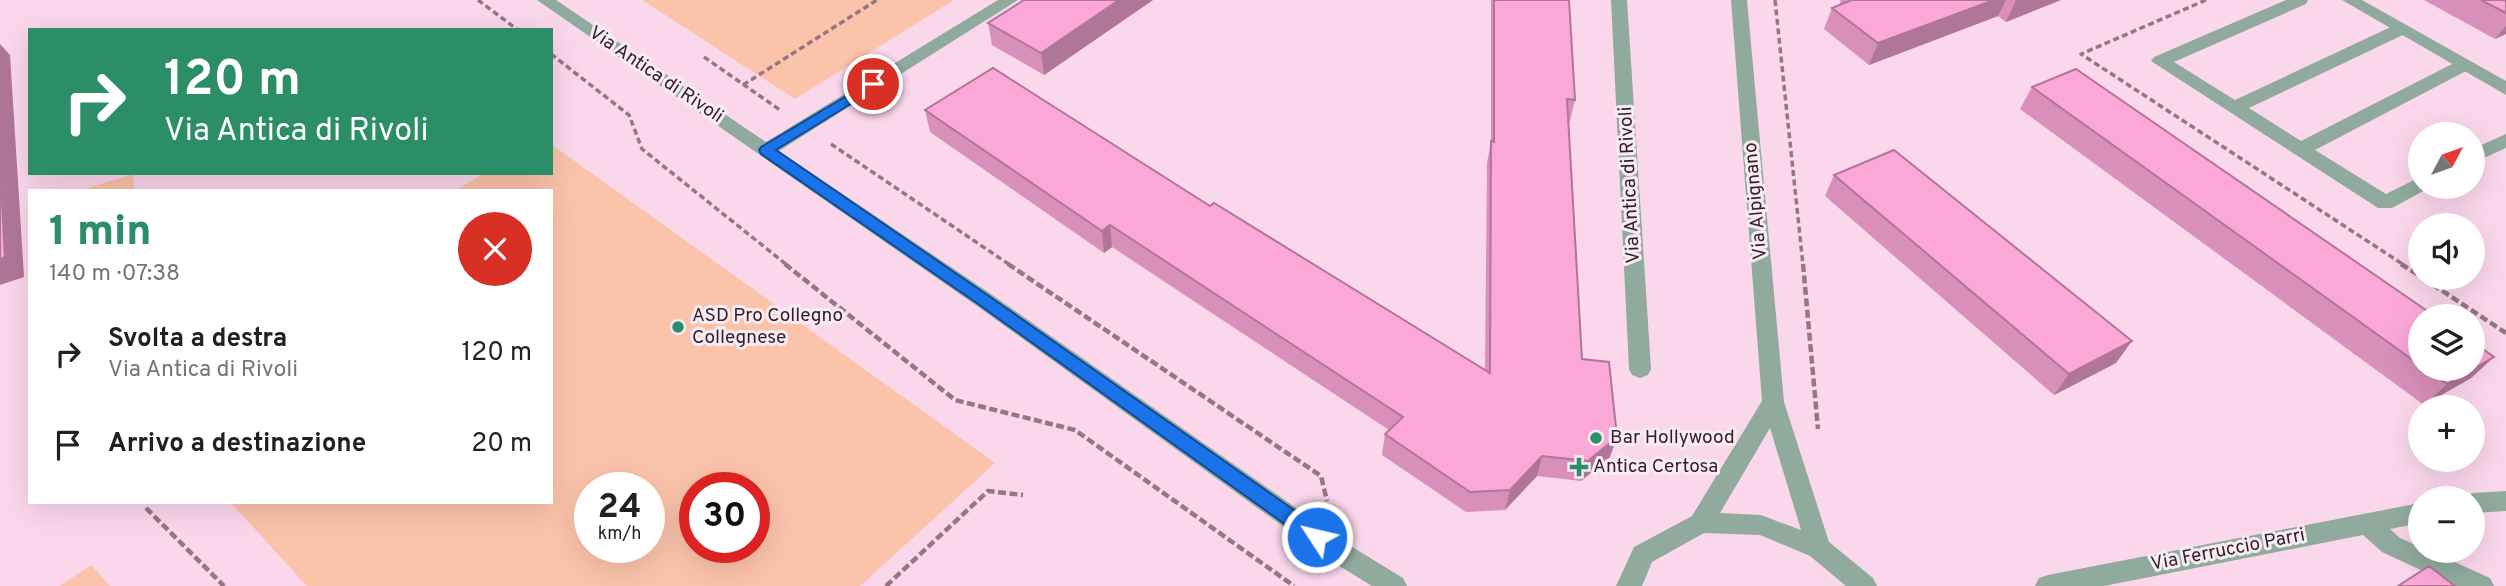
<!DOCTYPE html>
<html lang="it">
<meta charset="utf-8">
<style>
body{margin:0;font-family:Overpass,sans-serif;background:#f6f6f6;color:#202124;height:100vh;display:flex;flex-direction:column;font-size:26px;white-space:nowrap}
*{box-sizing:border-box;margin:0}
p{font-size:23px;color:#757577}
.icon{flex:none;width:38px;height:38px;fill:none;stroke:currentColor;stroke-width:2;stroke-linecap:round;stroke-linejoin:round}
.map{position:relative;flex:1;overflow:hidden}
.sheet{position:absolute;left:28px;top:189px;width:525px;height:315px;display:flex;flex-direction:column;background:#fff;border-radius:0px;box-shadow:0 7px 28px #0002}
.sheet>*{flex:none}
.banner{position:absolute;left:28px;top:28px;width:525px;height:147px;border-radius:0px;box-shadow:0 7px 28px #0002;background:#2b8e68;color:#fff;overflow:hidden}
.needle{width:46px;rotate:49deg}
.tools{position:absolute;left:2408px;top:122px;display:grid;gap:14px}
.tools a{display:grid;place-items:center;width:77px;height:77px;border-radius:50%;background:#fff;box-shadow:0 7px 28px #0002;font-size:35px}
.speed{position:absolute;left:574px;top:472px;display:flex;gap:14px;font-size:35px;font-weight:700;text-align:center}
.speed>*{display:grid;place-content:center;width:91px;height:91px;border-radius:50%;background:#fff;box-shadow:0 7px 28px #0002;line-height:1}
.speed small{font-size:18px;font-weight:400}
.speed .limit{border:10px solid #d22;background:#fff;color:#111}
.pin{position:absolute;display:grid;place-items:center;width:60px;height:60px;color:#fff;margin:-30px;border:4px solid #fff;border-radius:50%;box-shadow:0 2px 7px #0007}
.me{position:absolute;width:77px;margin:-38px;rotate:305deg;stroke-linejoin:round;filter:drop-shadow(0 0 5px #0008)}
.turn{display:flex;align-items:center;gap:24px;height:147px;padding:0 21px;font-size:32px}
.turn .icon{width:91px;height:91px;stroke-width:2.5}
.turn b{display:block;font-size:49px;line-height:60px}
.round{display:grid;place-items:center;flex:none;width:74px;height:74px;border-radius:37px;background:#f6f6f6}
.head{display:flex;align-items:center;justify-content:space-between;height:119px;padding:0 21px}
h1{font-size:42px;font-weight:800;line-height:52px;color:#2b8e68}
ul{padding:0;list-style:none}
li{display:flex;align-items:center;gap:21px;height:91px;padding:0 21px}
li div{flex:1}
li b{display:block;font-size:26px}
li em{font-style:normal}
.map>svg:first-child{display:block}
.green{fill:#fcc3ab;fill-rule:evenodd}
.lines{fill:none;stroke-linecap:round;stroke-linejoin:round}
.path-far1{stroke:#947787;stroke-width:3.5;stroke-dasharray:6 3.5;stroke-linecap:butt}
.path{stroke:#947787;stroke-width:4.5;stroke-dasharray:8 3.5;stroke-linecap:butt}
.service{fill:#90ab9d;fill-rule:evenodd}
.minor{fill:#90ab9d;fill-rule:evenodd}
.tertiary{fill:#90ab9d;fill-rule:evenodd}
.wall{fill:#d890bb}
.shaded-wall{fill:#b07698}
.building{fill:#fba8d9;stroke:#b07698;stroke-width:2}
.route{fill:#1a73e8;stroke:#114b97;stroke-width:2}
.poi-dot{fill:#2b8e68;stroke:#f8ecf3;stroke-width:2.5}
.labels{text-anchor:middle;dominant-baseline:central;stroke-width:6;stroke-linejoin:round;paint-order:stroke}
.street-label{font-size:19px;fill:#331d2a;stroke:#f8ecf3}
.poi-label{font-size:19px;fill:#331d2a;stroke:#f8ecf3;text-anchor:start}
</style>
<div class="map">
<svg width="2506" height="586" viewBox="0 0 2506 586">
<rect width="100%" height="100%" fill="#fbd7eb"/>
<path class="green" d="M642 0H954L795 99Z
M551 144 995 463 860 586H307L230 502H551V191H455L484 173H551ZM649 488V548H590V488ZM695 488H754V548H695Z
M133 174 134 191H78Z
M91 565 110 586H60Z"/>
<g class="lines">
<path class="path-far1" d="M478 0 518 30
M1775 0 1803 265
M2206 0 2081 54 2404 265
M551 54 629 115 642 149 787 265
M704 57 780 110
M743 85 877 0
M831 144 1010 265"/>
<path class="path" d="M785 264 955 400 1075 430 1294 586
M1008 264 1321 476 1327 501
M1803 264 1818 429
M2401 264 2420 276
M2423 278 2506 333
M146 508 224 586
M886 586 988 491 1023 495"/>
<path class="service" d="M2286 0H2308L2306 4 2174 62 2235 100 2395 25H2407L2410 29 2407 33 2249 108 2301 141 2458 61H2470L2473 65 2470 69 2315 150 2386 194 2420 177V187L2427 189 2392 208H2378L2151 61 2154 57Z
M2506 134V148L2473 163V149Z"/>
<path class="minor" d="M537 0H556L766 142 998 0H1018L779 151 991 294 1349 545 1403 578 1407 586H1372L1331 561 977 306Z
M1611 0H1627L1651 369 1648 375 1640 378 1632 375 1629 369Z
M2342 0H2362L2506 81V95Z
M2506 491V511L2473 513V499H2463L2473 493Z
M2420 503V523L2390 529 2400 538 2420 547V551H2430L2490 578 2494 586H2455L2382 552 2363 535 2104 586H2035L2039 578 2048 575Z"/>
<path class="tertiary" d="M1731 0H1747L1784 402 1829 542 1873 578 1877 586H1846L1810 556 1760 535 1704 533 1652 562 1642 586H1616L1634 547 1692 516 1762 401ZM1770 428 1801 530 1761 515 1720 513Z"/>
</g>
<path class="wall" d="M1153 0 1044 75 992 45 988 23Z
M1491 0H1569L1575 100 1570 121H1569L1582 359 1610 457 1581 481 1537 476 1505 510 1466 512 1382 455 1385 434 1389 430 1112 247 1104 253 930 132 925 110 1210 206 1485 370 1487 163 1491 141Z
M1841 0H2061L2006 22 1998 16 1869 65 1824 29 1832 8 1839 5Z
M2424 0H2506V34L2495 39Z
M2032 87 2420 317V369H2473L2494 357 2471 378 2424 405 2020 109Z
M1834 175 2116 363 2054 395 1825 196Z"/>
<path class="shaded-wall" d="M1119 0H1153L1044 75 1041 53Z
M1994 0H2006L1998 16 1869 65 1878 43Z
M2016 0H2061L2006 22Z
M2506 26V34L2495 39Z
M0 44 10 55 24 277 0 285Z
M1110 225 1112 247 1104 253 1102 231Z
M2132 341 2116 363 2054 395 2069 374Z
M2494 357 2471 378 2424 405 2447 384Z
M1617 437 1610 457 1581 481 1588 461Z
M1542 456 1537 476 1505 510 1510 490Z"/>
<path class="building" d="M1024 0H1119L1041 53 988 23Z
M1494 0H1569L1575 100 1567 99 1582 359 1609 362 1617 437 1588 461 1542 456 1510 490 1470 492 1385 434 1403 417 1110 225 1102 231 925 110 993 68 1210 206 1214 203 1490 373 1491 141 1494 142Z
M1852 0H1994L1878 43 1832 8Z
M2481 0H2506V13Z
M2076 69 2436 317H2420V365L2032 87Z
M1894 150 2132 341 2069 374 1834 175Z
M0 166 5 257 0 259Z
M2473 342 2494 357 2473 369Z
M2426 369H2472L2447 384Z
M2429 566 2455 586H2398Z"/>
<path class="route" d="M873 80 878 81V87L776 150 989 296 1324 531 1326 537 1324 543 1317 545 1311 543 978 304 761 154 759 150 761 147Z"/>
<g class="poi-dot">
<circle cx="678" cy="327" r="7"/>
<circle cx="1596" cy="438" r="7"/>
<path d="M1575.5 456.5h7v7h7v7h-7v7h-7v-7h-7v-7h7z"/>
</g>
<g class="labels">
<g class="street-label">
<text transform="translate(656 75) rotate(34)">Via Antica di Rivoli</text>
<text transform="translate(1630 185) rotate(-93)">Via Antica di Rivoli</text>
<text transform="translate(1756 201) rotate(-95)">Via Alpignano</text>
<text transform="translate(2228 550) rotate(-11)">Via Ferruccio Parri</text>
</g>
<g class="poi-label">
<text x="692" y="316">ASD Pro Collegno<tspan x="692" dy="22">Collegnese</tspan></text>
<text x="1610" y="438">Bar Hollywood</text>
<text x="1593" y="467">Antica Certosa</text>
</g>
</g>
</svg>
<div class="tools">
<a><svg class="needle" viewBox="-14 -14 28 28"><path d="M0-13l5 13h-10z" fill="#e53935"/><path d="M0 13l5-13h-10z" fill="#757577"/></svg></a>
<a><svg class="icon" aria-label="sound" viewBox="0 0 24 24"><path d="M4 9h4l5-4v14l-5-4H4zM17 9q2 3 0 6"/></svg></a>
<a><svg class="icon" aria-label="layers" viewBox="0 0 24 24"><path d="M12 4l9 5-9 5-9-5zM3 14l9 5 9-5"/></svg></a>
<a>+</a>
<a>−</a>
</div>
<div class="speed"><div>24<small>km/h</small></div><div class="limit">30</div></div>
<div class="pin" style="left:873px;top:84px;background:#d93025"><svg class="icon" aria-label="arrive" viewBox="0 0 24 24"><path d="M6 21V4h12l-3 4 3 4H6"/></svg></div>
<svg class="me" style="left:1317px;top:537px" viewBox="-20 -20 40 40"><circle r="17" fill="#1a73e8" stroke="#fff" stroke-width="3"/><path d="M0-11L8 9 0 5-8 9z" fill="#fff"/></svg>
<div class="banner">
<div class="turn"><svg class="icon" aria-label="right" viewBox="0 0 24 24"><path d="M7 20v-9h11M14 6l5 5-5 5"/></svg><div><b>120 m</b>Via Antica di Rivoli</div></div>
</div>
<section class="sheet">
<div class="head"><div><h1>1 min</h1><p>140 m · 07:38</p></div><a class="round" style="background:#d93025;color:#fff"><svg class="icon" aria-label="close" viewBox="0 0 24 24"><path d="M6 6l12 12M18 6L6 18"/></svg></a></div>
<ul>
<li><svg class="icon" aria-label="right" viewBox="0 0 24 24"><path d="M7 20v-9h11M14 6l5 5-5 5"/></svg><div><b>Svolta a destra</b><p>Via Antica di Rivoli</p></div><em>120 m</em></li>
<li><svg class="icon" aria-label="arrive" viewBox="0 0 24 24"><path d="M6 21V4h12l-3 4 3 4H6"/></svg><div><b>Arrivo a destinazione</b></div><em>20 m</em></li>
</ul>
</section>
</div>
